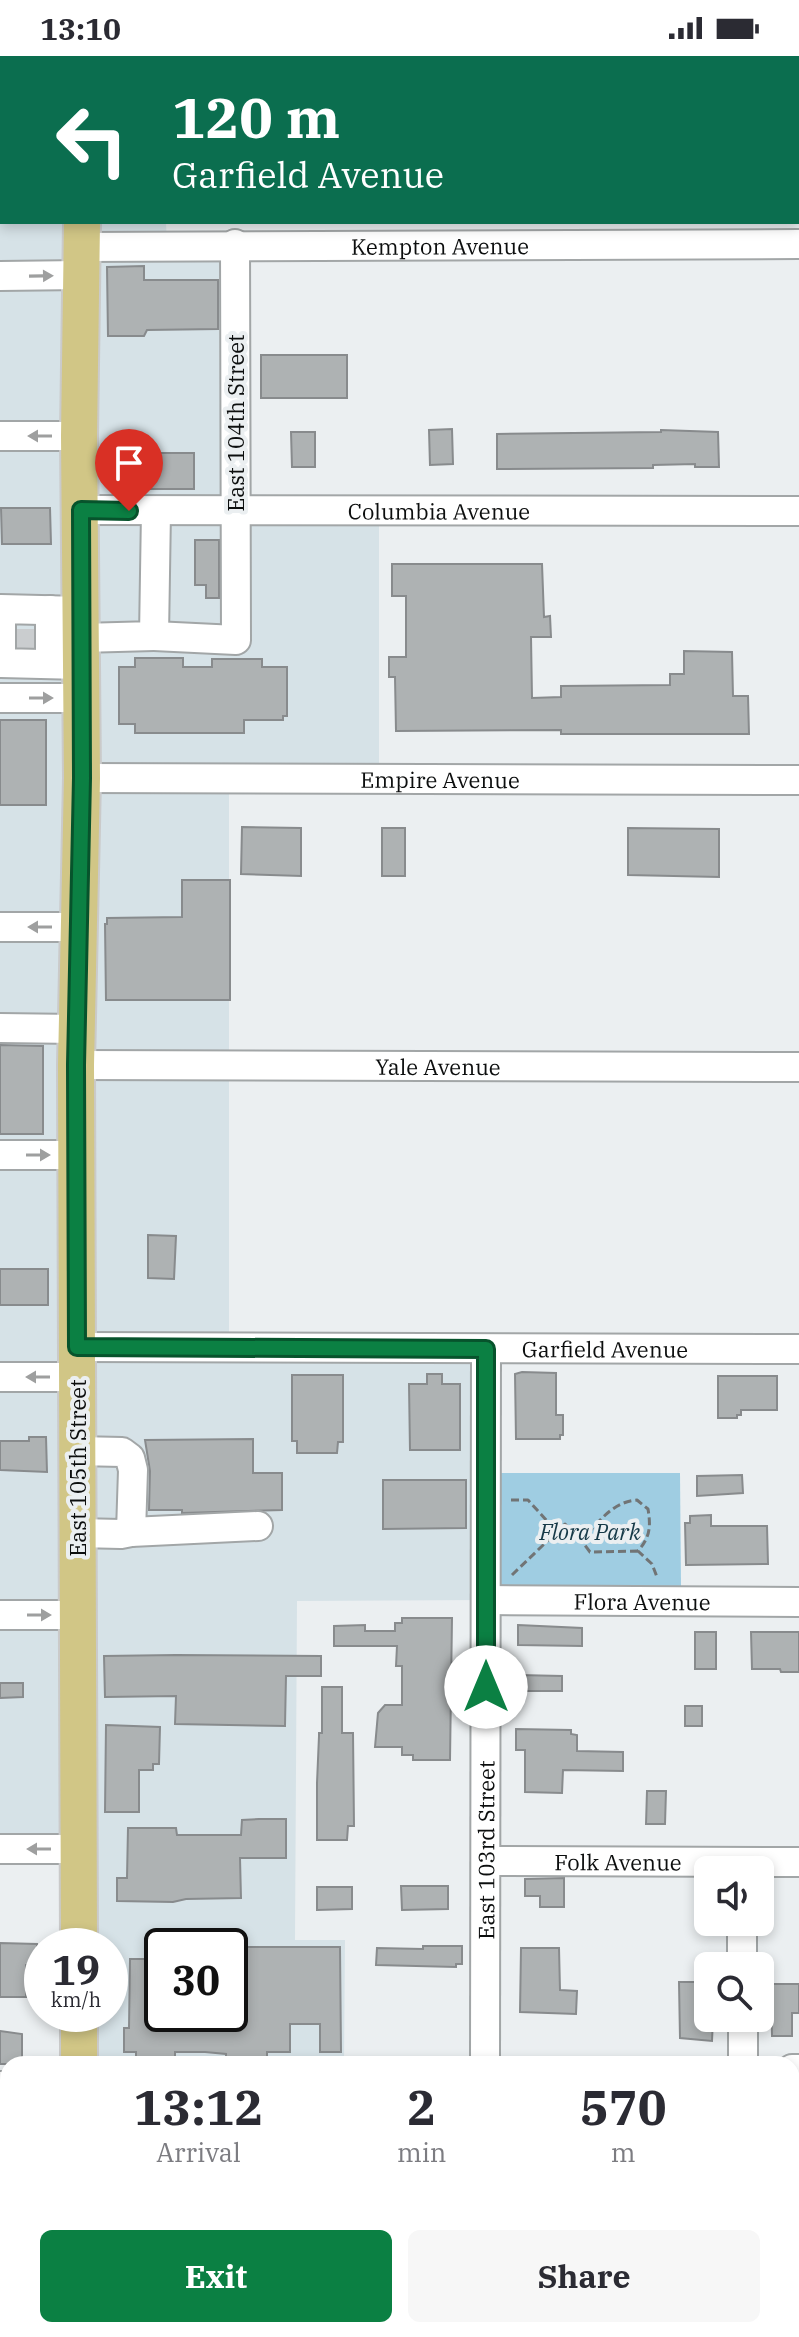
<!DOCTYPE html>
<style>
body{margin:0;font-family:"IBM Plex Serif",serif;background:#f7f7f7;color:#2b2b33;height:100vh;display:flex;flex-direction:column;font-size:30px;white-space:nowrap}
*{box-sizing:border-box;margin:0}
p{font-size:26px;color:#7c7c81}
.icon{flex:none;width:44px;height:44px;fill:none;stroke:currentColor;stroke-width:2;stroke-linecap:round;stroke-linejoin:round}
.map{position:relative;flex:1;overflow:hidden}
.side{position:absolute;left:0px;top:2000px;width:800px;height:282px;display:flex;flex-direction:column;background:#fff;border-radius:24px 24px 0 0;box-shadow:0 4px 12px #0003}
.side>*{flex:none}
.hud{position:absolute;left:0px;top:0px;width:800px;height:168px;box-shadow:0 4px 12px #0003;background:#0b6e4f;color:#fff;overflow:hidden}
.controls{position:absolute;left:694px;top:1800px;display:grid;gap:16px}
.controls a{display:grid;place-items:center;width:80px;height:80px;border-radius:12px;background:#fff;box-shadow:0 4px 12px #0003;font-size:40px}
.speed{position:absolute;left:24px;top:1872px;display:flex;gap:16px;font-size:40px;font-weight:700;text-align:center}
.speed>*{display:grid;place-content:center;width:104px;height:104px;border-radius:50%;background:#fff;box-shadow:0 4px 12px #0003;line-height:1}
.speed small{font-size:20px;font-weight:400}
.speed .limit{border:4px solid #111;border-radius:12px;background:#fff;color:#111}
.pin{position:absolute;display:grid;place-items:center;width:68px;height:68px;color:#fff;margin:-82px -34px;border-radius:50% 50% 50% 0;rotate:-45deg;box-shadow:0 0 8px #0007}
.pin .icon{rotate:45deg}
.me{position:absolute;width:88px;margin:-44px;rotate:0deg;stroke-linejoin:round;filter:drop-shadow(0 0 6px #0008)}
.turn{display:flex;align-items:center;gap:28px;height:168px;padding:0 40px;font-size:36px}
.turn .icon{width:104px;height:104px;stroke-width:2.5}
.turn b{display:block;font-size:56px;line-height:68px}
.eta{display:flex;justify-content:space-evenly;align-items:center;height:136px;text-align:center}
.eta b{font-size:48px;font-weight:700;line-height:56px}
.cta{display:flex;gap:16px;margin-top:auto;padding:16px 40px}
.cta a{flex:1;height:92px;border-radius:12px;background:#0b8043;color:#fff;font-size:32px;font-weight:700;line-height:92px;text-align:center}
.cta a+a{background:#f7f7f7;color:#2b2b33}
.status{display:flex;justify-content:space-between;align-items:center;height:56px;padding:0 40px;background:#fff;direction:ltr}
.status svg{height:22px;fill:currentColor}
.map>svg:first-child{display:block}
.built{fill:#d6e2e7;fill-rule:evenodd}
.green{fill:#9fcde2}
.building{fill:#aeb2b3;stroke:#888b8d;stroke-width:2}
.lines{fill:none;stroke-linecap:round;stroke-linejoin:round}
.minor-tunnel{stroke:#cacdcf;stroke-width:28;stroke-dasharray:28 14;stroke-linecap:butt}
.minor-casing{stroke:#a2a6a7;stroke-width:32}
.major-casing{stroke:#cacaca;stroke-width:40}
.path{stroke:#717475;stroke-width:3;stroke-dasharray:8 4;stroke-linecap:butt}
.minor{stroke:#fff;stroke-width:28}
.major{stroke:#d1c686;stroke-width:36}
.oneway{fill:#9e9f9f}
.route-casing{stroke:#07532c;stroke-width:20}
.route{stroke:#0b8043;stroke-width:14}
.labels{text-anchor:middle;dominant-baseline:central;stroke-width:8;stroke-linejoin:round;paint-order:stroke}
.street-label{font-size:22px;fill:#0c0e0e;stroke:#ebeff1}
.park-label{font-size:22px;font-style:italic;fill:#163947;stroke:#ebeff1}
</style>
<div class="status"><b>13:10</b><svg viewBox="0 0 49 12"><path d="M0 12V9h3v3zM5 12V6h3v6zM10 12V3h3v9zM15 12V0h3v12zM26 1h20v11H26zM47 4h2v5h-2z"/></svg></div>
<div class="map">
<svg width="799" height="2281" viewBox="0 0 799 2281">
<rect width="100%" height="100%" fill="#ebeff1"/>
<path class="built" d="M0 0H276L2 2V166H166L167 189 235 188 236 455H379V721H229V1291L486 1293V1544L297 1545 295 1884H345L344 2008H79V1958H110V1890H79L78 1793H0ZM162 1890H230V1958H162Z
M0 2030H8V2274H792V2136L799 2132V2281H0Z"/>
<path class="green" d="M500 1417H680L681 1531 501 1533Z"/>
<path class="building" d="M144 210V224H218V273L147 274 144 280H108L107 211Z
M261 299H347V342H261Z
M452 373 453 408 430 409 429 374Z
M661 374 718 376 719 411H695V408L653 409V412L497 413V378L661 376Z
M291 376H315V411H292Z
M110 397H194V433H110V423H106V404H110Z
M1 452H50L51 488H2Z
M195 484H219V542H206V529H195Z
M392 508H542L544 561 550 560 551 581H531L532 642 561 641V630L670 629V618H684V595L732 596 733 640H748L749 678H561V674L396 675 395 621H389V601H406V540H392Z
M135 602H183V611H212V603H262V611H287V660H283V664H244V677H135V668H119V611H135Z
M0 664H46V749H0Z
M242 771 301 772V820L241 818Z
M382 772H405V820H382Z
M628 772 719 773V821L628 819Z
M182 824H230V944H106L105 868H107V862L182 861Z
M0 989 43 990V1078H0Z
M148 1179 176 1180 174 1223 148 1222Z
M0 1213H48V1249H0Z
M522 1316 556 1317V1359H563V1379H560V1383H516L515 1318Z
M427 1318H442V1328H460V1394H410L409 1328H427Z
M292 1319H343V1386H338L337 1397H297V1385H292Z
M718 1320H777V1354H741V1359H737V1362H718Z
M29 1381H46L47 1416 0 1414V1385H29Z
M253 1383V1417H282V1454L182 1457V1454H149L150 1415 145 1384Z
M742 1419 743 1437 697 1440V1420Z
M383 1424H466V1472L383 1473Z
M711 1459V1470H767L768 1508 686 1509 685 1467H690V1460Z
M402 1562H452L450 1704H413V1699H402V1691H375L378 1657 385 1649H402V1610H396L397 1590H334V1570L365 1569V1575H395V1567H402Z
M518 1569 582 1572V1590L518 1589Z
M695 1576H716V1613H695Z
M751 1576H799V1616H781L780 1613H752Z
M176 1599 321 1600V1620H286L285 1670 175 1668 176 1640 105 1641 104 1600Z
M518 1619 562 1620V1635H518Z
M0 1627H23V1641L0 1642Z
M322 1631H342V1677H353L354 1770H348L347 1784H317V1727L319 1680V1677H322Z
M685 1650H702V1670H685Z
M106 1669 160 1671 159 1708H153V1714H139V1756H105Z
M516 1673 571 1674V1678L577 1679V1695L623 1696V1715L563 1714 562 1737 525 1736V1694H516Z
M647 1735H666L665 1768H646Z
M259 1763H286V1802H240L241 1842 186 1843 173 1846 117 1845V1822H127L128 1772H176L177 1779H241L242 1764Z
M564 1822V1851H540V1840H525V1823Z
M401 1830H448V1853L402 1854Z
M317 1831H352V1853L317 1854Z
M0 1887 37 1888V1909H26V1941H0Z
M423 1890H462V1908H456V1911L376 1909 377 1892 423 1893Z
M230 1891H340L341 1996H320V1968H290V1996H267V2007L264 2008H226V1998L205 1996H175V2008H136V1996H124V1972H129L130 1903H162V1958L235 1960V1928H230Z
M521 1892H559L560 1934 577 1935 576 1958 520 1956Z
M679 1926H708V1962H713L712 1985 680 1982Z
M771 1928H799V1957H792V1980H772Z
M0 1975 22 1978V2004H14V2008H0Z"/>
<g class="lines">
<path class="minor-tunnel" d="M27 573V592"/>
<g class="minor-casing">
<g id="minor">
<path d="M0 61H2"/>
<path id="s1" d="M82 191 799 188"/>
<path d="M0 220 82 219"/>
<path d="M0 380H79"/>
<path id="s2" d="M81 454 799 455"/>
<path d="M81 555 1 553V607L81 609"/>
<path d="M154 580 236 584 235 188"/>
<path d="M81 582 154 580 156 455"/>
<path d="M50 607V554"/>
<path d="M0 642H81"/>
<path id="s3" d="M82 722 799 724"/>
<path d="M0 871H81"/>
<path d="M0 972 77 973"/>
<path id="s4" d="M76 1009 799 1011"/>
<path d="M0 1099H76"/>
<path id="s5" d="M77 1291 799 1293"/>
<path d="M0 1321H77"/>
<path d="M77 1395 122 1396 130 1402 133 1414 131 1476 121 1478 78 1477"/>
<path d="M131 1476 258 1470"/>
<path id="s6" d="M486 1544 799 1546"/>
<path d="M0 1559H78"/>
<path d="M0 1793H78"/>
<path id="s7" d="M486 1805 799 1806"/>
<path d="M742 1866V1910"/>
<path d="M743 1962V2008"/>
<path id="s8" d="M485 2008 486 1293"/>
<path d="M792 2013H799"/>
<path d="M0 2030H8"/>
<path d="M0 2267H8"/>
<path d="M454 2274V2281"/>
<path d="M744 2274V2281"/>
<path d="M140 2281V2274"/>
<path d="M485 2281V2274"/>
</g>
</g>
<g class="major-casing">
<path id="major" d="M82 0V2
M79 1890 76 1009 82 722 79 380 82 166
M79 1958V2008
M80 2274V2281"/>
</g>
<path class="path" d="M511 1444H528L557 1476
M638 1495 590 1496 581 1484C599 1467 611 1446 637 1444L648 1453C651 1471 650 1481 638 1495L652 1508 657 1521
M512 1519 565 1468 581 1484"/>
<use href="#minor" class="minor"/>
<use href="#major" class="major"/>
</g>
<defs><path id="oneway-solid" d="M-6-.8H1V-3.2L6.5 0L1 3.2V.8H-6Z" transform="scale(2)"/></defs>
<g class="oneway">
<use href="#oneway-solid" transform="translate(41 220) rotate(-1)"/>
<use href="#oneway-solid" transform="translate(40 380) rotate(180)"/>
<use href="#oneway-solid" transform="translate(41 642)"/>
<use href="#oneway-solid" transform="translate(40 871) rotate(180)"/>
<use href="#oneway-solid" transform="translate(38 1099)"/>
<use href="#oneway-solid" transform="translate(38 1321) rotate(180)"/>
<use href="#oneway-solid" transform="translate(39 1559)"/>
<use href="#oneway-solid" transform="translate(39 1793) rotate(180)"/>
</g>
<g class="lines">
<g class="route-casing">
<path id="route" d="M129 455 81 454 82 722 76 1009 77 1291 486 1293V1631"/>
</g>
<use href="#route" class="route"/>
</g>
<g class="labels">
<g class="street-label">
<text stroke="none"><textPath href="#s1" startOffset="358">Kempton Avenue</textPath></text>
<text transform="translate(235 367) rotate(-90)">East 104th Street</text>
<text stroke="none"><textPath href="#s2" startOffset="358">Columbia Avenue</textPath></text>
<text stroke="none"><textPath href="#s3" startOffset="358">Empire Avenue</textPath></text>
<text stroke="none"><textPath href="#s4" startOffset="362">Yale Avenue</textPath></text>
<text stroke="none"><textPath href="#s5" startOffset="528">Garfield Avenue</textPath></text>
<text transform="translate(77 1412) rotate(-90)">East 105th Street</text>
<text stroke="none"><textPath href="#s6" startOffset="156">Flora Avenue</textPath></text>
<text stroke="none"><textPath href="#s8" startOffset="214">East 103rd Street</textPath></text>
<text stroke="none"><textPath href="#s7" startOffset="132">Folk Avenue</textPath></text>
</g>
<g class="park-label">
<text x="590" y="1475">Flora Park</text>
</g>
</g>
</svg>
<div class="controls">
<a><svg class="icon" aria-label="sound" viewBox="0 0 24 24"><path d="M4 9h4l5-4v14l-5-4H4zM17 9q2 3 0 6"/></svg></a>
<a><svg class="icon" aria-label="search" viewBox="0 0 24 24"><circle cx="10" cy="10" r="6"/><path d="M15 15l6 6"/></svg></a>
</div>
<div class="speed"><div>19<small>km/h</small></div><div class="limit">30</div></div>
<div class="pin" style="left:129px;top:455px;background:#d93025"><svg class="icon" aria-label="arrive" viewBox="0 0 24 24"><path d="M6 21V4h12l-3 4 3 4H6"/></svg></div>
<svg class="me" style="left:486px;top:1631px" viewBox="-20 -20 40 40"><circle r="19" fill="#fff"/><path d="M0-13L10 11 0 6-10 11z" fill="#0b8043"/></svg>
<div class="hud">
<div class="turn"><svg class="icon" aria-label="left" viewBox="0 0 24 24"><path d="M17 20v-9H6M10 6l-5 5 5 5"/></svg><div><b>120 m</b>Garfield Avenue</div></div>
</div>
<section class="side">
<div class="eta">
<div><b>13:12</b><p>Arrival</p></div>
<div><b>2</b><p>min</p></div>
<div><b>570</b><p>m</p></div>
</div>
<div class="cta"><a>Exit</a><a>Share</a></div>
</section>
</div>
